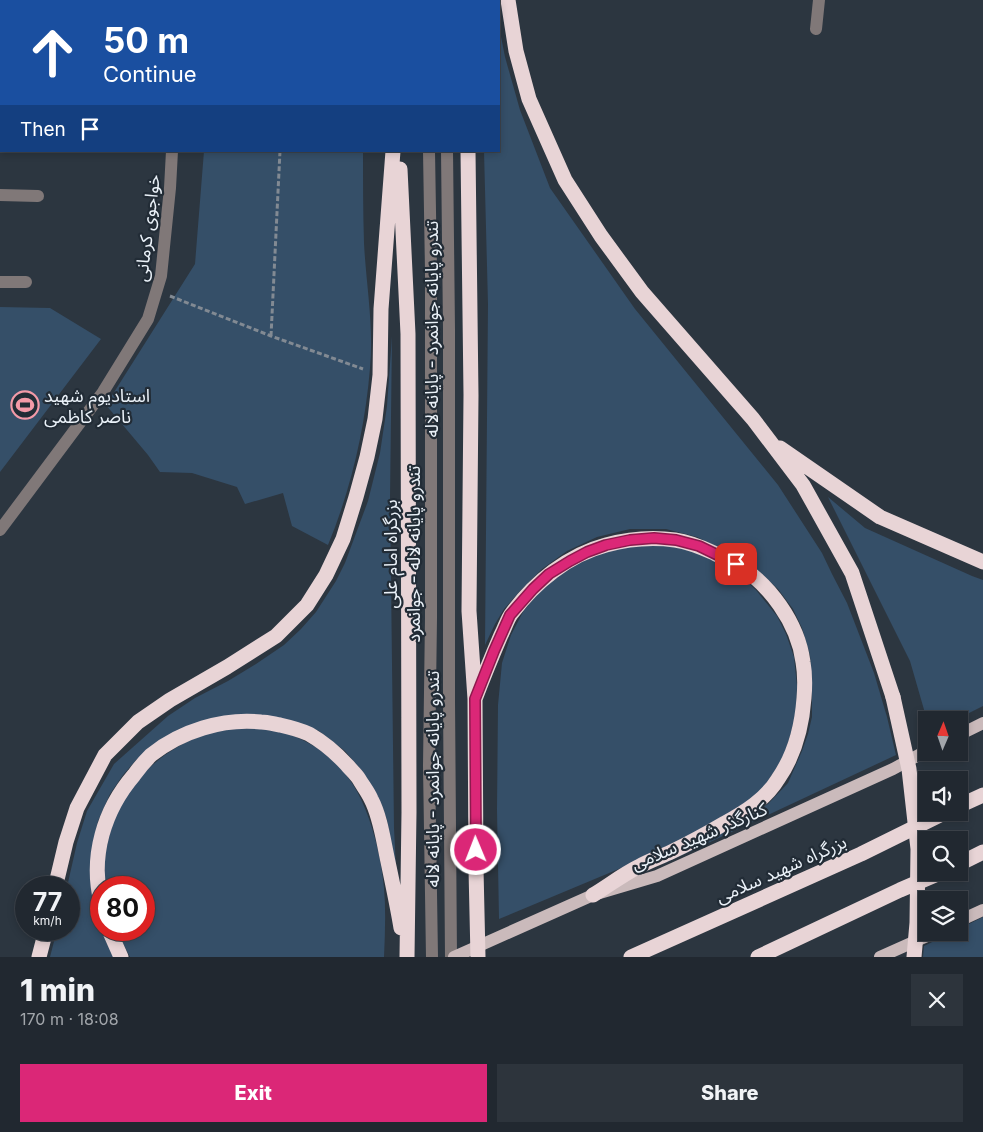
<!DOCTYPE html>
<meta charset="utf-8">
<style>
body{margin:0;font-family:Inter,"Noto Sans Arabic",sans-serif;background:#2d343c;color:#f1f3f6;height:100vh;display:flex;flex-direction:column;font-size:19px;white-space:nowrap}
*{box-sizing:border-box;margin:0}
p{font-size:16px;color:#a2a6ab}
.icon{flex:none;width:28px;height:28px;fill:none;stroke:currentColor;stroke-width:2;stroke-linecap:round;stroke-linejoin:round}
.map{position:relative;height:957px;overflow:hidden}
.details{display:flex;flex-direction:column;background:#212830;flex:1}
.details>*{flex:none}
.top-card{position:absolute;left:0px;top:0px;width:500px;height:152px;box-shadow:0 2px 8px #0003,0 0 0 1px #3e444c;background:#1a4fa0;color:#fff;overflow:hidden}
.needle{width:32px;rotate:2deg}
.fabs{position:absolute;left:918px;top:711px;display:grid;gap:10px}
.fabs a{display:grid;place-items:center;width:50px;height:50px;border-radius:0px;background:#212830;box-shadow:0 2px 8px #0003,0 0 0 1px #3e444c;font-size:25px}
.speed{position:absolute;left:15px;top:876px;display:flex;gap:10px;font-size:25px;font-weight:700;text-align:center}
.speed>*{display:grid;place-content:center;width:65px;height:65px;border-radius:50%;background:#212830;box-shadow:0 2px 8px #0003,0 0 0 1px #3e444c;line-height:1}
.speed small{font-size:12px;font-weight:400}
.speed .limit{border:8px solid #d22;background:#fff;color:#111}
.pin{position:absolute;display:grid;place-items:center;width:42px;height:42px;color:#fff;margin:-21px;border-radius:10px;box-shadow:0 2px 8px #0006}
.me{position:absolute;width:55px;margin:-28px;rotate:359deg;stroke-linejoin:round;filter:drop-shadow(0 0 4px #0008)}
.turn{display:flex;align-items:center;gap:18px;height:105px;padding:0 20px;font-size:22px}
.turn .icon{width:65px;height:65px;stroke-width:2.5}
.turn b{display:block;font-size:35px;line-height:42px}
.then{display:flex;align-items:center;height:48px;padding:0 20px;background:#0003;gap:10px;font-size:19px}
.round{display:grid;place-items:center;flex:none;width:52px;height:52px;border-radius:0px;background:#2d343c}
.overview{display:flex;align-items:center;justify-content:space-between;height:85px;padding:0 20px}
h1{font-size:30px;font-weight:800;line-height:38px}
.button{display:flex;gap:10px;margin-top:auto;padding:10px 20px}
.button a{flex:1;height:58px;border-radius:0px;background:#db2777;color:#fff;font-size:20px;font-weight:800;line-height:58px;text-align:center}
.button a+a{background:#2d343c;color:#f1f3f6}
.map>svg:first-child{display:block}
.green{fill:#354f68}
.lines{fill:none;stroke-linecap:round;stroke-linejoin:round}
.path{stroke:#828a93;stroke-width:3;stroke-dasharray:5 2.5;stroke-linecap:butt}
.minor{stroke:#807878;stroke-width:12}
.major{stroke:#cababb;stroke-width:12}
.highway{stroke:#e8d4d6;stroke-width:15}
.highway-bridge{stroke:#e8d4d6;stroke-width:15}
.route-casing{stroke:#8e194d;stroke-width:12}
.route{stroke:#db2777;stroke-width:9}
.labels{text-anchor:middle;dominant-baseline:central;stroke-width:4.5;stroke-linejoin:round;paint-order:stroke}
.street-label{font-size:18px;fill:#ebf2f9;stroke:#222c36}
.poi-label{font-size:18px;fill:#ebf2f9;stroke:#222c36;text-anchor:start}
</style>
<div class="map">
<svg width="983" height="957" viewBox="0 0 983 957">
<rect width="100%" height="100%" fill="#2c3640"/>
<path class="green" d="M499 26 505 57 520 110 550 188 635 309 778 485 822 553 832 574 847 603 874 673 887 717 896 755 661 865 768 804 788 783 802 751 808 734 812 717V683L810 655 802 628 793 609 778 589 750 563 697 537 666 529H630L597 537 567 551 542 569 520 591 504 609 495 624 485 645 488 304 484 151H499Z
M204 151H363C363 182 363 212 364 243 366 284 374 326 370 368 365 429 351 489 328 545L292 526 283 493 245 504 237 487 192 473 160 472 148 455 106 405 195 264Z
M0 307 50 308 101 339 0 472Z
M392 336 390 498 394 828 396 868 387 820 382 806 363 772 345 751 319 731 290 720 258 715 155 744 136 760 123 775 110 794 98 821 92 850 91 875 92 897 97 923 114 957H50L57 930H69V888L67 887 77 843 87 811 114 764 168 716 195 698 228 681 256 664 284 645 301 629 316 612 336 581 345 563 368 501 380 453 387 406Z
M828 497 865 528 972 576 983 580V706L955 720H927L910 661Z
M647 545 668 546 694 551 713 559 742 577 756 590 777 616 786 634 794 657 797 686 796 710 792 730 783 758 762 790 739 810 657 853 499 919 497 810 498 705 502 663 511 635 524 610 543 588 570 568 596 555 624 547Z
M255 728C269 730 283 731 296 737 338 755 359 785 372 828 378 847 382 867 384 888 386 911 385 934 384 957H130L116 930H144V888H105C99 818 139 757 206 734 221 729 238 729 255 728Z
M983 917V957H923L924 946 951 933 959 932V929Z"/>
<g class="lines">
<path class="path" d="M285 0V1
M170 296 271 336 363 369
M271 336 280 151"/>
<path class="minor" d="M59 1V0
M181 1 182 0
M427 1V0
M446 1V0
M0 29H1
M816 29 819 0
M429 151 431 271V618L429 766 432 957
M447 151 449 329V701L451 957
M0 195 38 196
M0 282H26
M0 530 103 392 148 319 161 276 170 188 172 151"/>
<path class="major" d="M959 735 983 723
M959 921 983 910
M454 957 593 895 657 876 893 769 926 751
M880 957 936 932"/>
<path class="highway" d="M396 0V1
M466 0V1
M508 0 516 51 529 99 565 180 601 236 642 292 753 419 803 485 852 573 893 697
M468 151 471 395 469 611 475 699 476 869
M400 169 408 334 409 812 407 957
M780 448 880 517 983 562
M475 699C483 678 492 656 501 635 505 628 507 619 512 613 535 582 568 555 606 545 628 539 653 537 675 540 689 542 701 547 714 553 721 557 729 560 736 564 769 583 798 623 803 662 805 673 805 686 804 698 802 726 794 756 778 779 766 799 745 812 725 823 708 833 690 843 671 852 660 857 649 861 638 867 622 875 608 886 593 895
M959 806 983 795
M959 864 983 852
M55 888 66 842 77 808 105 755 138 722 170 700 227 667 276 636 307 605 326 575 343 539 356 497 367 457 375 419 380 375 381 309 393 151
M101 902C90 856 104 810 134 775 139 768 145 761 151 755 181 731 223 718 261 722 268 722 274 724 280 725 289 727 300 730 309 734 323 742 336 753 347 765 351 770 356 774 359 779 363 786 368 792 371 799 380 816 383 838 387 857 392 881 397 904 401 928
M109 930 121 957
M39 957 46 930
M631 957 861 854 946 812
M758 957 900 890 942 872"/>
<path class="highway-bridge" d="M893 697 909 769 918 849 917 923 914 957
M476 869 478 957"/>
</g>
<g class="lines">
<g class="route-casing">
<path id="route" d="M476 850 475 699 494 651 510 615 533 589 549 574 570 561 587 552 606 545 630 540 654 538 676 540 699 546 736 564"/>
</g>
<use href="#route" class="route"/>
</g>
<defs>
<g id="stadium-ring" transform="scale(1.4375)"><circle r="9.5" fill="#222c36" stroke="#f39aa8" stroke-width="1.5"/><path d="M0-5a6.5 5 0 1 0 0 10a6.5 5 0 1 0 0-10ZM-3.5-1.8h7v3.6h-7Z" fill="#f39aa8"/></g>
</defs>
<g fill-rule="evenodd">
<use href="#stadium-ring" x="25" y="405"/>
</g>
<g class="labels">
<g class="street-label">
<text transform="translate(147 228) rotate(-83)">خواجوی کرمانی</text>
<text transform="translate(431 329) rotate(-90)">تندرو پایانه جوانمرد - پایانه لاله</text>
<text transform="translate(390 554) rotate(-90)">بزرگراه امام علی</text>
<text transform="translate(413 554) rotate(-90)">تندرو پایانه لاله - جوانمرد</text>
<text transform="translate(432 779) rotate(-90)">تندرو پایانه جوانمرد - پایانه لاله</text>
<text transform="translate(699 836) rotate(-23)">کنارگذر شهید سلامی</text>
<text transform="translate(781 869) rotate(-24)">بزرگراه شهید سلامی</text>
</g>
<g class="poi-label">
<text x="44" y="395">استادیوم شهید<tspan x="44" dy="21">ناصر کاظمی</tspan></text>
</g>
</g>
</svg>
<div class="fabs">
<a><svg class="needle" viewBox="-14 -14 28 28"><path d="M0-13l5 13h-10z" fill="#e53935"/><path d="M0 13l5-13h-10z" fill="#a2a6ab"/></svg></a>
<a><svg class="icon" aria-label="sound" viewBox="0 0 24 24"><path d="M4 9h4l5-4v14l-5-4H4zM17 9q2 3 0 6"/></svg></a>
<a><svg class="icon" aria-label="search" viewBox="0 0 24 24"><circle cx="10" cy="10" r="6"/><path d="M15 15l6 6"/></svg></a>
<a><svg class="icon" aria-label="layers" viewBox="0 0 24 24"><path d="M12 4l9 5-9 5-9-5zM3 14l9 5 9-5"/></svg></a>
</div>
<div class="speed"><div>77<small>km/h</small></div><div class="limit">80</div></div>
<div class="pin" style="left:736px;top:564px;background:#d93025"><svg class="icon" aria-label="arrive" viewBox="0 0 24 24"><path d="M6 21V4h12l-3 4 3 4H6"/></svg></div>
<svg class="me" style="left:476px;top:850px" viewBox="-20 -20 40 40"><circle r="17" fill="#db2777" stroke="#fff" stroke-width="3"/><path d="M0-11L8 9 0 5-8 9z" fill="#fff"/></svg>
<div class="top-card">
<div class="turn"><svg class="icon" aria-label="ahead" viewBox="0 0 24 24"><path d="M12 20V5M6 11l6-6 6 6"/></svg><div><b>50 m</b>Continue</div></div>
<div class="then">Then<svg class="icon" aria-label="arrive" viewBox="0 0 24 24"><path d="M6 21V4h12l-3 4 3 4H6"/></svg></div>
</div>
</div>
<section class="details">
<div class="overview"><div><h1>1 min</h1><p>170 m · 18:08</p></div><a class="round"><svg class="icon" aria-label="close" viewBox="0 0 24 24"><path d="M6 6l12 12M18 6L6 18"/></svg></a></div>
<div class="button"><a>Exit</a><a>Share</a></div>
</section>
